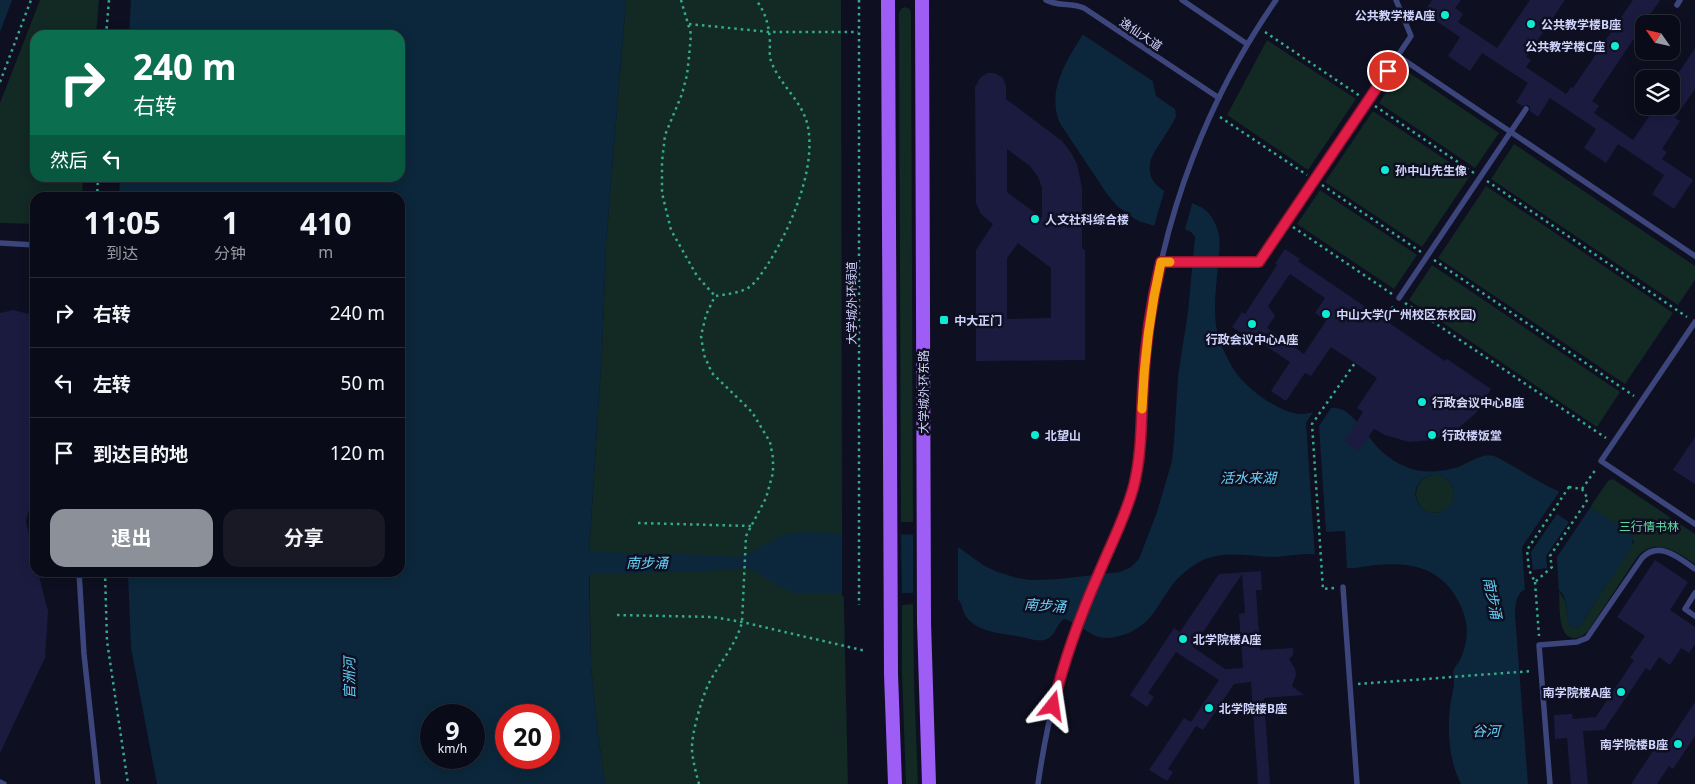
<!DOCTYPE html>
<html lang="zh">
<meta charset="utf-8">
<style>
body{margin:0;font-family:"Noto Sans","Noto Sans SC",sans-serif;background:#181925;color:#f1f3f6;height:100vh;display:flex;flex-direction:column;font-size:19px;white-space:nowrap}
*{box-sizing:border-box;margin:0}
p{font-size:16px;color:#999ba2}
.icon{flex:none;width:28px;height:28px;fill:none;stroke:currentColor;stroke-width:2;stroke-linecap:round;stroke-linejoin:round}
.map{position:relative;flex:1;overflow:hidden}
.details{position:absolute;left:30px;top:192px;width:375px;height:385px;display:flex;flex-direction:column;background:#0a0b18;border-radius:15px;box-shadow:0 2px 12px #0003,0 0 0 1px #2a2b37}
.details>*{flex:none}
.top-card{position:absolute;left:30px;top:30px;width:375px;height:152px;border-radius:15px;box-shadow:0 2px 12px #0003,0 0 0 1px #2a2b37;background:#0b6e4f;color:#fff;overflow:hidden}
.needle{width:32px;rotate:304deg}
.tools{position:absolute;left:1635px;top:15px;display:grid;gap:10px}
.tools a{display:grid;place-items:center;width:45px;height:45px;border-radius:10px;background:#0a0b18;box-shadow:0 2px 12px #0003,0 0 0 1px #2a2b37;font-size:25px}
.speed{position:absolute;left:420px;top:704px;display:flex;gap:10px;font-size:25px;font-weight:700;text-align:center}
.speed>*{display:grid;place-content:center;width:65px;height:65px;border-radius:50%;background:#0a0b18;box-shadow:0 2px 12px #0003,0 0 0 1px #2a2b37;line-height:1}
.speed small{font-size:12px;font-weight:400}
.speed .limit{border:8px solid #d22;background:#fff;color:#111}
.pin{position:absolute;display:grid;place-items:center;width:42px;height:42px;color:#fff;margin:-21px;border:2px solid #fff;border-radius:50%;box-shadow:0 1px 5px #0007}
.me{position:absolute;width:55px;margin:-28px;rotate:15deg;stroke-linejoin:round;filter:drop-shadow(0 0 4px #0008)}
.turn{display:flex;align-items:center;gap:18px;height:105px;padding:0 20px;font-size:22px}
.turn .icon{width:65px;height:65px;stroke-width:2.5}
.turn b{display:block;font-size:35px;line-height:42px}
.then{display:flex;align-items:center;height:48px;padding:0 20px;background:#0003;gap:10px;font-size:19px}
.eta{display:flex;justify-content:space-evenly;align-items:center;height:85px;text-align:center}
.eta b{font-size:30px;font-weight:700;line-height:35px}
.action{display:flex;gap:10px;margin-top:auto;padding:10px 20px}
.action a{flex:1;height:58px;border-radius:15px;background:#8c9099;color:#fff;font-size:20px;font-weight:700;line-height:58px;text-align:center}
.action a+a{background:#181925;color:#f1f3f6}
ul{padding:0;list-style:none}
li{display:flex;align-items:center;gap:15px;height:70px;padding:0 20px;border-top:1px solid #2a2b37}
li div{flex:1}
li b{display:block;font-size:19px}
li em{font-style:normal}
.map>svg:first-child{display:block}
.green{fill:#122924}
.water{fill:#0c273b;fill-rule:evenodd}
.pier{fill:#0e0f20;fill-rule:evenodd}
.building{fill:#1b1b40;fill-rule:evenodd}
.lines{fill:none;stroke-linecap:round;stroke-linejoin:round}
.path{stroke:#35ab8c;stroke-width:2.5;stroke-dasharray:2.5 4;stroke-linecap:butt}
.service{stroke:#3c467c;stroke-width:5.5}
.primary{stroke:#9e5df5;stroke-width:14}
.route-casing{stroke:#92132f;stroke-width:12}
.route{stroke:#e11d48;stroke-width:9}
.slow{stroke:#f59e0b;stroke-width:9}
.poi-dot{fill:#0eead4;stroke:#0e0f20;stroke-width:2}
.labels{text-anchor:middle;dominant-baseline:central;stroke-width:5;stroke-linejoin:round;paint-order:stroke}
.poi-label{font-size:12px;font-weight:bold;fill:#d0d4fc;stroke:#0e0f20;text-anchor:start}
.street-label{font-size:12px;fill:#d0d4fc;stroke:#0e0f20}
.park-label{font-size:12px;fill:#61d7a2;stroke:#0e0f20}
.water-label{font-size:14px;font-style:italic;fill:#64d0f6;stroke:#0e0f20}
</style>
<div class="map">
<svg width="1695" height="784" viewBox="0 0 1695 784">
<rect width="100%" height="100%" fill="#0e0f20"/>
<path class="green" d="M40 0H99L96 35H35V178H83L82 197 35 198V224L0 223V103Z
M626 0H841L842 522 848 784H605L598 734 591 667 589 553 602 352 606 244Z
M904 7 910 9 911 14 913 522H901L899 13 901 9Z
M1267 40 1356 99 1308 170 1227 115Z
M1402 68 1499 133 1475 168 1379 103Z
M1373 111 1470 176 1422 247 1325 182Z
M1514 144 1695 266V280L1678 305 1491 179Z
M1486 186 1673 313 1625 384 1438 258Z
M1320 190 1417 255 1394 289 1297 224Z
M1432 265 1620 392 1597 427 1409 300Z
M1416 494a19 19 0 1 1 38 0a19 19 0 1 1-38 0Z
M1613 479 1695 534V564C1678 553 1657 536 1638 556L1588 631C1584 635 1579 639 1573 638 1557 636 1560 604 1559 591L1565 601 1569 625 1575 628 1579 627 1634 542 1631 535 1590 507 1608 481Z
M913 604 914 681 918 784H906L902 674V605Z"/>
<path class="water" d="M0 0H12L0 32Z
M131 0H626L606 244 602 352 589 552 709 555 737 557 749 554 782 535 798 532 930 535 954 544 983 565 995 571 1017 578 1031 580 1059 579 1120 572 1131 567 1139 559 1157 512 1172 461 1174 442 1178 376 1188 312 1195 237 1191 232 1184 229 1162 228 1138 221 1117 206 1107 194 1061 125C1044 91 1069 57 1087 28L1170 35 1153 82 1156 96 1175 109 1176 116C1171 129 1152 152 1150 163 1145 194 1187 197 1204 209 1212 215 1215 222 1218 231 1221 242 1219 254 1218 265 1216 292 1211 319 1221 344 1226 357 1235 374 1245 383 1256 395 1284 414 1301 414 1317 414 1329 402 1345 411 1357 419 1364 431 1373 442 1384 456 1402 468 1421 471 1432 472 1444 471 1455 468 1467 465 1481 452 1494 456 1510 463 1525 474 1540 482 1556 491 1573 497 1588 506 1602 514 1616 524 1629 533L1633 538 1632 546 1579 627 1573 628 1569 625C1566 615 1568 602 1562 593 1557 587 1552 586 1544 586 1522 587 1515 591 1515 615L1528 784H1461C1449 760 1447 733 1450 706 1451 699 1453 692 1454 684 1454 680 1453 676 1453 673 1453 668 1458 664 1460 660 1470 638 1469 619 1457 599 1450 585 1435 572 1420 568 1404 563 1384 564 1368 566 1361 567 1352 569 1345 568 1335 565 1327 557 1317 555 1305 552 1289 556 1276 557 1251 557 1225 549 1201 561 1190 567 1177 577 1170 588 1155 609 1150 626 1123 635 1092 645 1089 627 1064 619 1056 624 1056 635 1047 639 1037 643 1030 638 1021 637 1004 633 984 634 970 621 957 609 969 602 947 593H795L780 587 754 571 742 568 707 571 589 574 591 667 598 734 605 784H157L131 648 128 573 400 572V198H119L120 178H400V35H129ZM1431 475C1457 473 1463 505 1438 513 1412 514 1407 482 1431 475ZM431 715H474V758H431ZM506 715H549V758H506Z"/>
<path class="pier" d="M1105 0H1189L1180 18 1157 78 1154 82 1082 34Z
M1165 189 1193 201 1184 232 1170 231 1154 226Z
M1326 405H1333L1319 426 1326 532 1345 531 1347 569H1341L1323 559 1315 557 1306 423 1315 409Z
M1561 489 1592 505 1557 557 1559 594 1551 589 1542 587 1530 589 1525 592 1522 547ZM1557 514 1569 522 1546 556 1547 568 1533 570 1531 552Z
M842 530 901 531 902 596H842Z
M913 532H930L939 534 958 543V602L952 598 946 596H913Z"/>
<path class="building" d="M1432 0H1461L1455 8 1463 14 1458 22 1497 48 1530 0H1565L1526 57 1531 60 1526 67 1566 94 1571 87 1573 88 1633 0H1660L1592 101 1599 106 1594 113 1633 140 1656 106H1671V84L1695 48V89L1675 118 1680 121 1662 149 1667 152 1662 159 1693 180 1674 209 1652 194 1664 175 1618 144 1606 163 1584 148 1596 129 1550 98 1538 117 1530 111V107L1528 105 1522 106 1516 102 1528 83 1482 53 1470 71 1448 56 1460 37 1427 15 1430 11 1426 9Z
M987 73H995L1003 78 1006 86V99L1062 141 1072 154 1077 164 1082 188V248L1085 250V360L976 361V250L993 224 981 214 976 203 975 87 980 78ZM1007 149 1030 166 1038 177 1042 188V218L1007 192ZM1018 243 1051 268V318L1007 319V258Z
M1285 249 1300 259 1298 261 1445 361 1447 359 1491 389 1476 413 1456 430 1433 440 1409 442 1385 435 1374 429 1359 451 1344 441 1363 412 1357 408 1377 378 1355 363 1331 347 1311 376 1305 373 1286 401 1271 391 1290 362 1249 335 1248 337 1232 327 1242 312 1245 314 1277 265 1275 264ZM1290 274 1325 298 1315 313 1326 321 1304 354 1267 328 1275 316 1268 306Z
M13 310 29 314 35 328V486L26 521 35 560V572H38L48 611 45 658 0 753V313Z
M1695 437V484L1673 470Z
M1655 560 1688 582 1670 610 1695 627V644L1689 653 1681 648 1670 665 1659 657 1650 671 1646 668 1604 730 1583 731 1588 784H1571L1567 738 1555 739 1554 715 1572 714 1573 719 1596 717 1634 660 1630 658 1645 636 1617 617Z
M1261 571 1262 590H1256L1260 650 1293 648V655L1289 659 1295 669 1296 675 1292 686 1304 695 1264 698 1270 784H1258L1251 682 1234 684 1203 730 1196 726 1168 769 1173 772 1167 781 1149 770 1184 718 1191 722 1219 680 1176 652 1148 693 1154 697 1147 707 1130 695 1174 628 1180 632 1219 574ZM1242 574 1245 613 1239 614 1243 668 1225 669 1193 647Z
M1695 702V736L1673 769 1669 766 1657 784H1631L1655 748 1662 752Z"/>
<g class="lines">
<path class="path" d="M681 0 691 34 689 57 687 75 682 94 665 135 662 162V193L671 230 697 276 715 296
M859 0V605
M689 24 769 32H858
M1265 32 1360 96
M106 35 109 0
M0 82 31 0
M1375 106 1474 173
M1220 117 1307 175
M1487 181 1687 317
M1322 185 1421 252
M97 198 98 178
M1293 227 1392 294
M1434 260 1634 396
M716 296C727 294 743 293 752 285 758 280 763 271 768 264 790 229 816 170 808 127 803 101 780 86 771 61 769 56 770 48 770 42 769 26 766 13 756 0
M1405 303 1606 438
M1384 319 1395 304
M1569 487 1582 489 1588 499 1550 556 1552 567 1535 582 1529 570 1527 550Z
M1582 489 1596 469
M638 523 751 526
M105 572 107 641 128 784
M1535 582 1539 636
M1334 588 1323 589 1312 424 1355 363
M617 615 713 617 742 622 866 651
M1358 684 1532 671
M699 784C696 773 693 762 692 750 691 735 702 697 709 683 720 662 736 645 742 622L746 536 766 498 773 473V458L770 442 752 412 712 373 704 355 701 336 706 315 715 296"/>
<path class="service" d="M1046 0C1059 7 1071 2 1084 8L1219 98
M1182 0 1247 44
M1677 5 1680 0
M1398 56 1695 256
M0 243 35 245
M1161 262H1259L1411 36 1396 0
M1399 298 1526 109
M1695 322 1601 461 1695 524
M79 572 84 654 98 784
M1343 587 1357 784
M1695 593 1685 609 1695 616
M0 782 4 784
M1038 784C1046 729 1058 674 1078 623 1096 578 1120 535 1133 488 1141 455 1141 422 1143 389 1144 370 1146 350 1149 331 1164 213 1208 98 1276 0
M1550 784 1539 645 1577 642 1587 638 1642 558C1659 540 1679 558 1695 569"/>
<path class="primary" d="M888 0 891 674 895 784
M922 0 924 622 929 784"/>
</g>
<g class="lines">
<g class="route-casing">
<path id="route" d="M1053 706C1064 660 1080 616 1099 573 1111 544 1126 516 1134 485 1142 452 1141 420 1143 387 1145 345 1151 303 1161 262H1259L1388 71"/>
</g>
<use href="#route" class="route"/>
<path class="slow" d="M1142 409C1144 360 1150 311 1161 262H1170"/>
</g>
<g class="poi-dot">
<circle cx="1445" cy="15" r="5"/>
<circle cx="1531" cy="24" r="5"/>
<circle cx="1615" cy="46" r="5"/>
<circle cx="1385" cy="170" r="5"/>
<circle cx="1035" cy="219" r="5"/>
<circle cx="1326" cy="314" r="5"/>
<rect x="939" y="315" width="10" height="10" rx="2.5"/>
<circle cx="1252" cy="324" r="5"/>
<circle cx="1422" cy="402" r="5"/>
<circle cx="1035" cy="435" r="5"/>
<circle cx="1432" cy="435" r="5"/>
<circle cx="1183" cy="639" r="5"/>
<circle cx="1621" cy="692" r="5"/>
<circle cx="1209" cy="708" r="5"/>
<circle cx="1678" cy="744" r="5"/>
</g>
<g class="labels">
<g class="poi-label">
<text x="1435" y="15" text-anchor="end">公共教学楼A座</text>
<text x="1541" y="24">公共教学楼B座</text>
<text x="1605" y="46" text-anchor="end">公共教学楼C座</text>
<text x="1395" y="170">孙中山先生像</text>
<text x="1045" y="219">人文社科综合楼</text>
<text x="1336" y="314">中山大学(广州校区东校园)</text>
<text x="954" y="320">中大正门</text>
<text x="1252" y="339" text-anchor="middle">行政会议中心A座</text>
<text x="1432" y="402">行政会议中心B座</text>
<text x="1045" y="435">北望山</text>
<text x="1442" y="435">行政楼饭堂</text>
<text x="1193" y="639">北学院楼A座</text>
<text x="1611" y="692" text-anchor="end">南学院楼A座</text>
<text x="1219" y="708">北学院楼B座</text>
<text x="1668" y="744" text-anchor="end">南学院楼B座</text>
</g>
<g class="street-label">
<text transform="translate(1141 34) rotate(34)">逸仙大道</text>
<text transform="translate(851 303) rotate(-90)">大学城外环绿道</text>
<text transform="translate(923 392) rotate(-90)">大学城外环东路</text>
</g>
<g class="park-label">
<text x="1649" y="526">三行情书林</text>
</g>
<g class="water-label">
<text x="1248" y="477">活水来湖</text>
<text x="647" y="562">南步涌</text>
<text transform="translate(1493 598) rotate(79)">南步涌</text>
<text transform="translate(1045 605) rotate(4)">南步涌</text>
<text transform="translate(349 678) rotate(-91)">官洲河</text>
<text x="1486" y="730">谷河</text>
</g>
</g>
</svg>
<div class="tools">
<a><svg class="needle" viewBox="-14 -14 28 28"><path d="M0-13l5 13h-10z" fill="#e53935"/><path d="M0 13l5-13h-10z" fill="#999ba2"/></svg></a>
<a><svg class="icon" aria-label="layers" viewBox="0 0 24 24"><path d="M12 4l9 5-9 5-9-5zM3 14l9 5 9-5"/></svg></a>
</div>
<div class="speed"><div>9<small>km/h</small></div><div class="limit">20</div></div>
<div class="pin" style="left:1388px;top:71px;background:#d93025"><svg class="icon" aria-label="arrive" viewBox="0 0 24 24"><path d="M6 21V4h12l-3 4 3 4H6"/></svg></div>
<svg class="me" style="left:1053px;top:706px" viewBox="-20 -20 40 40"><path d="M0-17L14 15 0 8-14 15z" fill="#e11d48" stroke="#fff" stroke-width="4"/></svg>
<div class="top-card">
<div class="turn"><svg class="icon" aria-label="right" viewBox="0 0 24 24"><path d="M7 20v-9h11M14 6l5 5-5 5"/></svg><div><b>240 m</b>右转</div></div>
<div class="then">然后<svg class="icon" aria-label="left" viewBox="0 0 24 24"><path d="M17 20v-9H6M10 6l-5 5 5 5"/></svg></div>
</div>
<section class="details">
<div class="eta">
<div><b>11:05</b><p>到达</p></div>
<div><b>1</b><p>分钟</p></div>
<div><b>410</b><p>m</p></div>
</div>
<ul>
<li><svg class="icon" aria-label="right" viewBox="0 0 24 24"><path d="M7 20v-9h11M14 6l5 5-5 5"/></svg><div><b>右转</b></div><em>240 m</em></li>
<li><svg class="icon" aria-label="left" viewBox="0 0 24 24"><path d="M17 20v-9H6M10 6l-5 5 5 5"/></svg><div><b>左转</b></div><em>50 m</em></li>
<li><svg class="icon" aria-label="arrive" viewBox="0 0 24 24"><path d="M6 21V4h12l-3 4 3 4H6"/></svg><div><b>到达目的地</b></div><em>120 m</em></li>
</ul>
<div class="action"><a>退出</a><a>分享</a></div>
</section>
</div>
